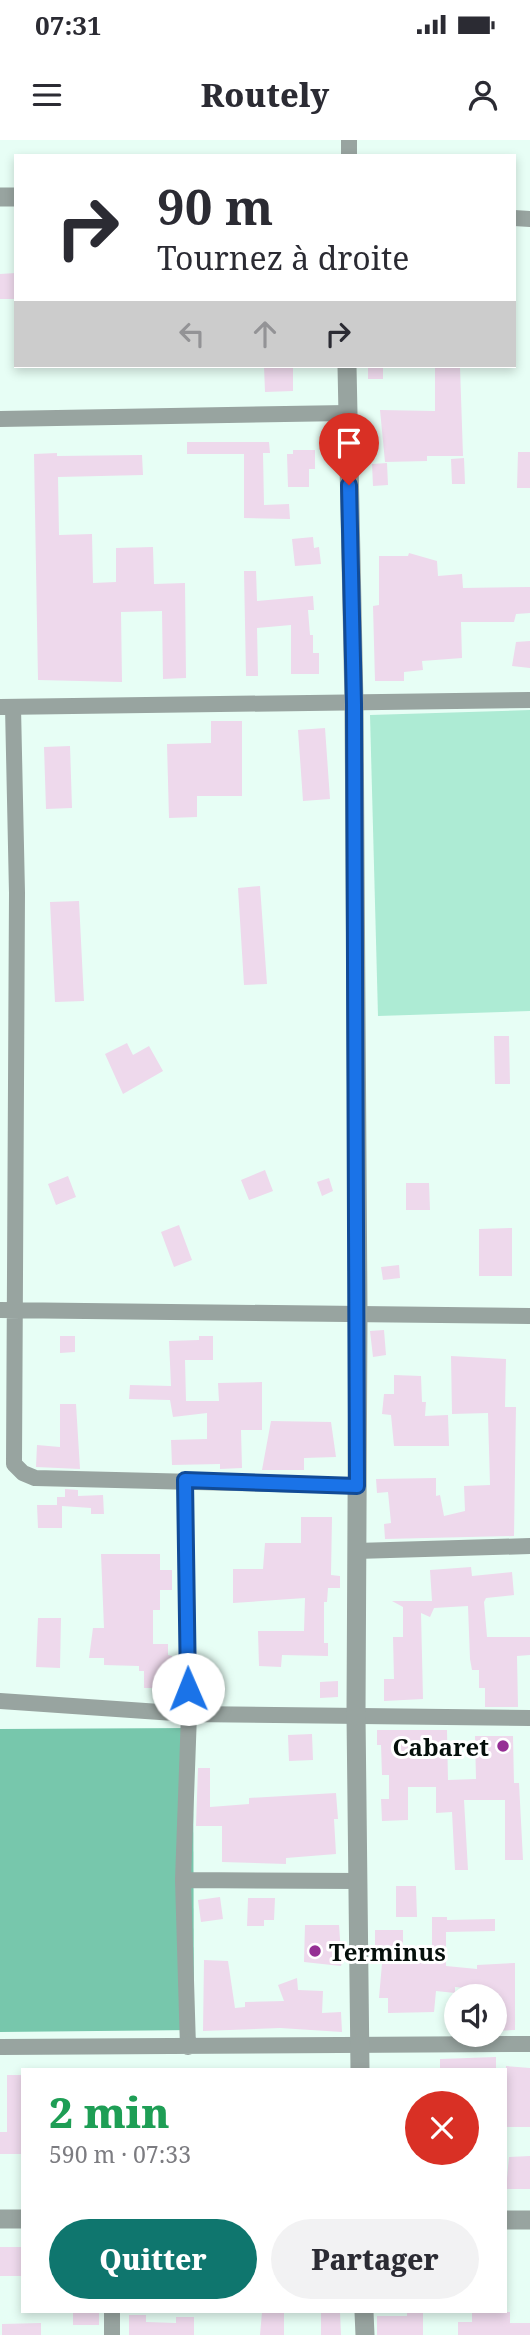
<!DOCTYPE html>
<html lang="fr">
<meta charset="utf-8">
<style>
body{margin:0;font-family:"Noto Serif",serif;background:#f2f2f3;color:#2b2b33;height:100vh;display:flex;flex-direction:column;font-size:26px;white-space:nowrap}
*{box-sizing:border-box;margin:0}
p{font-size:23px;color:#7c7c81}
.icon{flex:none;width:38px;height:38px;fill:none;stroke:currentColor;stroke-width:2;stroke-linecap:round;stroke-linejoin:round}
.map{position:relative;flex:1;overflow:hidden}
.side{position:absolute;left:21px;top:1928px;width:486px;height:245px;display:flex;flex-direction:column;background:#fff;border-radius:0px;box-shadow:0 4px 10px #0003}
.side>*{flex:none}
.guide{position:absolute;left:14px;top:14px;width:502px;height:214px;border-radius:0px;box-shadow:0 4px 10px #0003;background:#fff;color:#2b2b33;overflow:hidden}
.buttons{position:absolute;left:444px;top:1844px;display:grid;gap:14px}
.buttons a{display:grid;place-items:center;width:63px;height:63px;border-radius:50%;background:#fff;box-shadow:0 4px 10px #0003;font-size:35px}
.pin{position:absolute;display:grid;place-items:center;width:60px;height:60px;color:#fff;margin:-72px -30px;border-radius:50% 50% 50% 0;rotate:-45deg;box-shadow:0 0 7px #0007}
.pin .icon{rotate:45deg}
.me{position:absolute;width:77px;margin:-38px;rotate:359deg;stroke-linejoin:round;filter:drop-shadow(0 0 5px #0008)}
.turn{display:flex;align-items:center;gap:24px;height:147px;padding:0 28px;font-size:32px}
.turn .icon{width:91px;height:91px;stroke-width:2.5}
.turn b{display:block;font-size:49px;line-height:60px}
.lanes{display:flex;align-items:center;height:66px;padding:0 28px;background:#0003;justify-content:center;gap:35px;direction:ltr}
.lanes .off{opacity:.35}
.round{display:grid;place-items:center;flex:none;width:74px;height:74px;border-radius:37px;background:#f2f2f3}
.overview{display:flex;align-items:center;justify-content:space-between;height:119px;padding:0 28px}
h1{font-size:42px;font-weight:800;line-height:52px;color:#1e9e55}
.cta{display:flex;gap:14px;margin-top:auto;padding:14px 28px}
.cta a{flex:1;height:80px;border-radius:42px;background:#0f766e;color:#fff;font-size:28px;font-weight:800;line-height:80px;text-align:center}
.cta a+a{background:#f2f2f3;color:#2b2b33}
.status{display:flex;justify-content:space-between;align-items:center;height:49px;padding:0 35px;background:#fff;direction:ltr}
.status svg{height:19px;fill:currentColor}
header{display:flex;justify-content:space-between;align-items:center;height:91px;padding:0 28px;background:#fff;font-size:32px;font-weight:800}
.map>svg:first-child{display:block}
.green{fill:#adebd4}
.forest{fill:#77c7ac}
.building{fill:#eed9ec}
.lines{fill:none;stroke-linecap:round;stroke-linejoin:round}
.minor{stroke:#98a4a0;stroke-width:16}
.tertiary{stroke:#98a4a0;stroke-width:19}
.route-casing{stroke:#114b97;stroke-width:18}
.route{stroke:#1a73e8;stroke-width:12}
.poi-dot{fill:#952f94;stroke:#fff;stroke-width:2.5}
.labels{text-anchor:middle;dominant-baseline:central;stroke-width:6;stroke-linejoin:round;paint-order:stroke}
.poi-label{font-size:24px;font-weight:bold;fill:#050f0b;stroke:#fff;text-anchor:end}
</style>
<div class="status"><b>07:31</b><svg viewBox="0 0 49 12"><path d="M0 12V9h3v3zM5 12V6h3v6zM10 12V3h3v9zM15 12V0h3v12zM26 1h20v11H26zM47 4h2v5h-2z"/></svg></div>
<header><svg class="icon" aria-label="menu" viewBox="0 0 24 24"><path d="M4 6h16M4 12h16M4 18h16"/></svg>Routely<svg class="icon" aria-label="person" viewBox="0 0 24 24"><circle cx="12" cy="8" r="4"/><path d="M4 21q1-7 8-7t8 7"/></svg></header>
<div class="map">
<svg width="530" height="2195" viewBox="0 0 530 2195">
<rect width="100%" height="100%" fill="#e7fef5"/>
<path class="green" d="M530 570V871L378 876 370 575Z"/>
<path class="forest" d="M193 1588 194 1890 0 1892V1589Z"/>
<path class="building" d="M16 133V159H0V134Z
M264 226H293V251L265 252Z
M368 226H383V239H368Z
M435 227H460L463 316H427V321L385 322 380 270 435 271Z
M187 302H269L270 313H263L264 365 289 364 290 379 244 378V314H187Z
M293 310H315V329H309V347H288L287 314H293Z
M518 312H530V348H517Z
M57 313V316L142 315 143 335 58 337 59 395 92 394 93 443 116 442V408L153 407 154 444 185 443 186 538 163 539 162 471 121 472 122 542 38 540 34 314Z
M464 318 465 344H452L451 319Z
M387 323 388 345 373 346 372 324Z
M313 397 314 408 319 407 321 424 295 426 292 399Z
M409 413 437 421 438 436 462 434 463 448 530 447V473L516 474 514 482H461L462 518 422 521 423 530 404 532V541H375L373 466 379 465V416H408Z
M244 431H256L257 461 313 456 314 470H308L310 495H313V513H319V534H291V485L257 488 258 536H246Z
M530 501V528L512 526 516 502Z
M211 581H242V656H197V677L169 678 167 604 211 603Z
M325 588 330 659 303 661 298 590Z
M70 606 72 668 46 669 44 607Z
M260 746 267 844 244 845 238 748Z
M79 761 84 861 55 862 50 762Z
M494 896H509L510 944H495Z
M127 903 133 915 149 906 163 931 123 954 105 914Z
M265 1030 273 1051 249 1060 241 1040Z
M68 1036 76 1057 56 1065 48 1044Z
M329 1038 333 1051 322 1056 317 1042Z
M406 1043H429L430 1070H406Z
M179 1085 192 1120 174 1127 161 1092Z
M512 1088V1136H479V1089Z
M399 1125 400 1138 383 1140 381 1127Z
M384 1190 386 1215 373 1217 370 1191Z
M60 1196H75V1212L60 1213Z
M199 1196H213V1220H185L186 1261H219L218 1243 262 1242V1290H241L242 1328 220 1329V1324L172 1325 171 1300 207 1299V1273L173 1277 170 1260 129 1259 130 1245 171 1246 169 1201 199 1200Z
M451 1216 506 1219 505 1267H516L514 1396 385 1399 384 1384 391 1383 388 1352 377 1353 376 1339 436 1338V1356L440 1355 444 1376 465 1371 464 1346 490 1345 488 1273 452 1274Z
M394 1235 421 1236 422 1262H426L425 1276 448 1275 449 1306H394L391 1275 382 1274 384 1254H394Z
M60 1264H76L80 1329 36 1327 37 1305 60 1307Z
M271 1281 331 1282 336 1317 304 1318V1330H262Z
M65 1349 78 1350V1356L103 1355 104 1374H91V1368L62 1366V1388H38L37 1365H57V1357H65Z
M301 1377H332L331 1435 340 1436V1448H328L327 1462H324V1503H328V1516L282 1515 281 1527 259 1526 258 1491H304L305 1458 233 1463V1429H263L265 1403H301Z
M101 1414H160V1430H172V1450H160V1470H153V1504H168V1515L172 1516V1531H163L162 1548H144V1531H139V1526L104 1525V1518H89L93 1488H104Z
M471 1427 472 1436 512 1432 514 1455 486 1458 484 1462 487 1497H530V1515L517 1516 518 1567H485V1548H479V1530H472L470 1519 468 1466 434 1468 430 1477 421 1473 423 1559 384 1561V1539H394L393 1497H403V1467L392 1461H432L430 1430Z
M38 1478H61L60 1528 36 1527Z
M199 1523H208L207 1560H199Z
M338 1541V1557L320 1558V1542Z
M377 1590H447L448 1640 476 1639 475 1596H513L514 1643H519L523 1720H505V1660H464L468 1730H455L452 1672 436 1673V1647H408V1680L382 1681 381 1659H389V1635H382L381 1605H377Z
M312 1594 313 1620 289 1621 288 1595Z
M198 1628H210V1667L249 1664V1658L336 1653 338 1679H334L336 1714 286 1718V1724L222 1722V1686H196Z
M396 1746H416L417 1777H396Z
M220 1757 223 1779 201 1782 198 1760Z
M248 1758H275L274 1780H264V1786H247Z
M432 1777H447V1780L495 1779V1791L446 1792V1826L477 1829V1825L515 1823V1890L495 1891V1851L455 1847V1853L436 1851 434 1872 388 1873V1858H379L383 1812H375V1790H403V1821L432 1824Z
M305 1785H339L341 1813 344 1814 341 1826 304 1822Z
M204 1820 228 1821 235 1868 245 1867V1862L284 1861 278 1845 297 1838 298 1850 323 1851 322 1873 341 1872 342 1892 280 1888 203 1891Z
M496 1917V1930H440V1919Z
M506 1926 530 1928V1987H506Z
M7 1935H23V2014H0V1992H7Z
M530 2016V2049H506L509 2017Z
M0 2107H23V2136H0Z
M73 2172H99V2185H73Z
M262 2172H284V2195H260Z
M321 2172H340L341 2195H321Z
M407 2172H423V2195H377V2176H407Z
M472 2172H510V2183H530V2195H458V2182H472Z
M129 2175H146V2182L176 2183V2177H194V2195H129Z
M41 2183V2195H2V2184Z"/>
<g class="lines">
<path class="minor" d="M349 16V0
M514 78 530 79
M0 279 347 273
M0 567 530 560
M13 567 17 753 14 1324 23 1333 35 1338 357 1346
M0 1170 530 1176
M185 1340 189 1574 183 1740 188 1907
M356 1411 530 1406
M0 1561 189 1574 530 1578
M183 1740 359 1741
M0 1907 530 1904
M112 2172V2195"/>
<path class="tertiary" d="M0 57H16
M347 226 354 564 358 1174 356 1574 360 1930
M0 2079H23
M506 2080H530
M364 2172 365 2195"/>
</g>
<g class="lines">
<g class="route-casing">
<path id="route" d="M188 1549 185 1340 357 1346 354 564 349 345"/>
</g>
<use href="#route" class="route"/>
</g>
<g class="poi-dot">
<circle cx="503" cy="1606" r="7"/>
<circle cx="315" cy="1811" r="7"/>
</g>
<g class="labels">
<g class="poi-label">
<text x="489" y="1606">Cabaret</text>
<text x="329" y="1811" text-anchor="start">Terminus</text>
</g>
</g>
</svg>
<div class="buttons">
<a><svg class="icon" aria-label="sound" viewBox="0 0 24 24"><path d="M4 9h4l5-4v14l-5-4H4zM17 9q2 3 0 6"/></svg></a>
</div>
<div class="pin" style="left:349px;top:345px;background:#d93025"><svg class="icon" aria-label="arrive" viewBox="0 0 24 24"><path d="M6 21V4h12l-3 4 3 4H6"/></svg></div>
<svg class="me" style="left:188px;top:1549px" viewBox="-20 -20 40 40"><circle r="19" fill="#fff"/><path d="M0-13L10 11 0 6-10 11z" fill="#1a73e8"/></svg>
<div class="guide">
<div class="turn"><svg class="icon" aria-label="right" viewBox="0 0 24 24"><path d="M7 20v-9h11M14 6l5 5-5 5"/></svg><div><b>90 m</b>Tournez à droite</div></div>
<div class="lanes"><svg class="icon off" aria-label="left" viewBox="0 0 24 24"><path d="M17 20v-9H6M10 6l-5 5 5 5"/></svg><svg class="icon off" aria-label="ahead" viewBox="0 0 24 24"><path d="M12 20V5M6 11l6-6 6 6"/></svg><svg class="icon" aria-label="right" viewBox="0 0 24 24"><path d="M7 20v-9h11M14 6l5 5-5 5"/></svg></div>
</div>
<section class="side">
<div class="overview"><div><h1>2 min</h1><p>590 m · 07:33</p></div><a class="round" style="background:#d93025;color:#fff"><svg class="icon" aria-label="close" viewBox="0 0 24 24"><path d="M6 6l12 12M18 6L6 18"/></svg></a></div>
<div class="cta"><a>Quitter</a><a>Partager</a></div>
</section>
</div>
